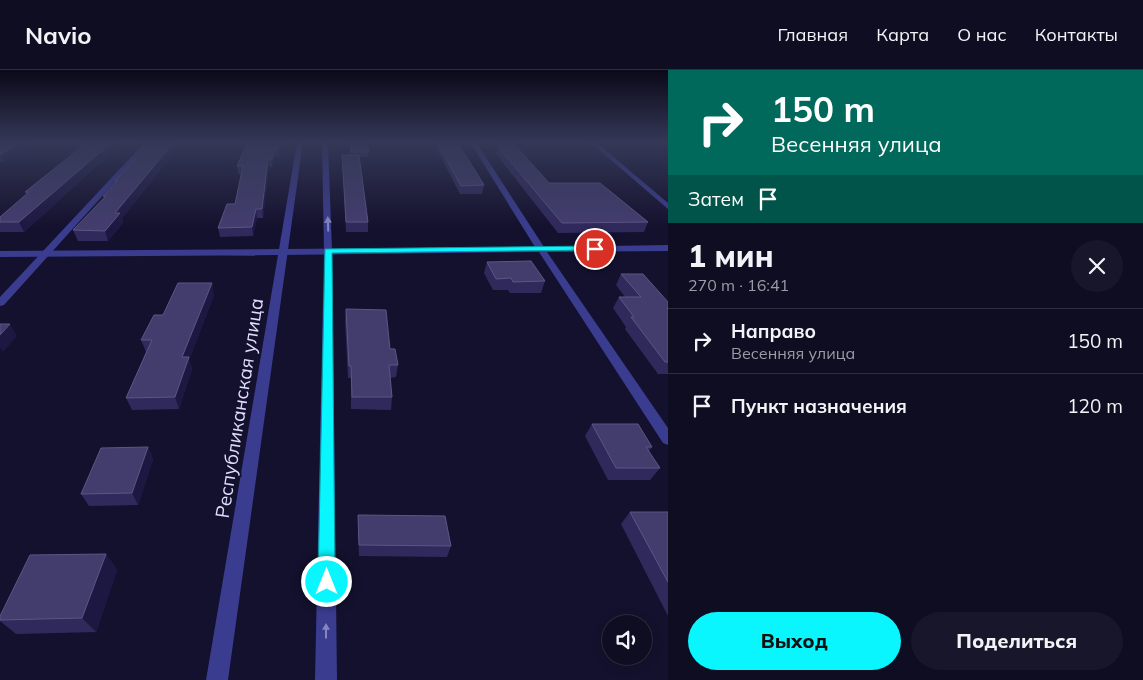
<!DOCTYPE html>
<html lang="ru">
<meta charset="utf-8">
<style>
body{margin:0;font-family:Mulish,sans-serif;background:#18162a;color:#f1f3f6;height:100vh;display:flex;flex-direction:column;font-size:19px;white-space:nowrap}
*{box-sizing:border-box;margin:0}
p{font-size:16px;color:#9b9ca5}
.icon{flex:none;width:28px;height:28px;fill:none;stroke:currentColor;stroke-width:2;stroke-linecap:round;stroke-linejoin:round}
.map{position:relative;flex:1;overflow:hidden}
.drawer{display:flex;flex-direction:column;background:#0f0d22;width:475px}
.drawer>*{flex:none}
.guide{background:#00695c;color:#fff;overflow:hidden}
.controls{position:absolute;left:602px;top:545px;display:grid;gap:10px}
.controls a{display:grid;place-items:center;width:50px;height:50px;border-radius:50%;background:#0f0d22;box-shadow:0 2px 12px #0003,0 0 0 1px #2f2d40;font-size:25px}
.pin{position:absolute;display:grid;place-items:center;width:42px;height:42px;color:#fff;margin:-21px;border:2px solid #fff;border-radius:50%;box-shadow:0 1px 5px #0007}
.me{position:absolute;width:55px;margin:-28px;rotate:0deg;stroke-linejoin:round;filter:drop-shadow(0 0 4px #0008)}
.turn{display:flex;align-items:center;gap:18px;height:105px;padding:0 20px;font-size:22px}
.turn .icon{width:65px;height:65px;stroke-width:2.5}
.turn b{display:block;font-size:35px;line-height:42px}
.then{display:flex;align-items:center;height:48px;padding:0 20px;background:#0003;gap:10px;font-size:19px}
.round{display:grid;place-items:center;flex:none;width:52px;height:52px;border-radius:26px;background:#18162a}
.headline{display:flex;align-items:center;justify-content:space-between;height:85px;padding:0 20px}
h1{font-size:30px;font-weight:800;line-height:38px}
.primary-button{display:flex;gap:10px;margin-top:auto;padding:10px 20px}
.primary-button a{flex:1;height:58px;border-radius:30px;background:#0af6ff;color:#111;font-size:20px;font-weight:800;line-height:58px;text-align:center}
.primary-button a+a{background:#18162a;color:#f1f3f6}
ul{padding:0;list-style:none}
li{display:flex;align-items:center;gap:15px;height:65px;padding:0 20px;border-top:1px solid #2f2d40}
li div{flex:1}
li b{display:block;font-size:19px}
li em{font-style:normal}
header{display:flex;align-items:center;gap:30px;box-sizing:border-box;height:70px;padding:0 25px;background:#0f0d22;border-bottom:1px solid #2f2d40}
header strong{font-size:24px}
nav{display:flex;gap:28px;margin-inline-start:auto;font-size:18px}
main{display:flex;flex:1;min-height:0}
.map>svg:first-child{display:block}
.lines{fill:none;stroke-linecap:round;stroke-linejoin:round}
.minor{fill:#3a3c8f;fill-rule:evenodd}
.tertiary{fill:#3a3c8f;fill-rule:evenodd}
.wall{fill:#302a5c}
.shaded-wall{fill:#1d1842}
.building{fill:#433d6e;stroke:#5c5684}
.oneway{fill:#8585c1}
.route{fill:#0af6ff;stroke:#06a0a6}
.labels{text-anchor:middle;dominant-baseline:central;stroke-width:4;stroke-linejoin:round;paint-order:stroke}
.street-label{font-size:19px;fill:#e0deff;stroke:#14112e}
</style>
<header>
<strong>Navio</strong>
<nav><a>Главная</a><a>Карта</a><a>О нас</a><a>Контакты</a></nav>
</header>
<main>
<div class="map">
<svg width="668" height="610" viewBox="0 0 668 610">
<rect width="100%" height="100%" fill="#14112e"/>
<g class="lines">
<path class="minor" d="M145 72H151L4 235 0 236V227Z
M470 72H476L544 177 668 175V181L547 182 668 358V375L663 373 539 182 283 185 279 182 283 179 535 177Z
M590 72H596L668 133V139Z"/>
<path class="tertiary" d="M297 72H303L228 610H206L278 185 0 187V181L279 179Z
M322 72H328L332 181 337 610H315L324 181Z"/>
</g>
<path class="wall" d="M0 72H30V74L3 92H0Z
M152 72H176L178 78 122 148 123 153 108 171H78L73 160 104 129 103 126 116 112 115 111Z
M282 72 279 87H275L272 97H269L263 148H257L253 166 220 167 218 158 235 134 241 104H238L237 96Z
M349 72H367L369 82 368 87H359L368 152V162H346L342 85H351Z
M437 72H457L484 115 482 124H460L436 78Z
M79 76H116L117 78 24 162H0V152L26 125 25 122 80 78Z
M498 77 549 113 648 152 644 162 558 163 496 84Z
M487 192 545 211 541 223H510L508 220H493L484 203Z
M621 204 668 232V304H658L625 259 626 257 613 238 619 227H625L616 215Z
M214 225 189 290 192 299 179 339 132 340 126 328 146 282 141 270 163 245Z
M346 239 390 279 398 295 396 307 390 308 392 327 391 340 351 339V308H348L345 251Z
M592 354 652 377 649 381 660 398 650 410H608L585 366Z
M148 377 153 389 138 435 89 436 81 424Z
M630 442H668V546L621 454Z
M358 445 451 476 447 487 359 486 358 457Z
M106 484 117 500 96 562 16 564 0 551V546Z"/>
<path class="shaded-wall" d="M20 72H30V74L3 92 0 85Z
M112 72H121L116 76 117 78 24 162 19 152Z
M174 72H176L178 78 122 148 123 153 108 171 105 161 115 143Z
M280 72H282L279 87 278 79Z
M275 79V87L272 97V89Z
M268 89 269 97 263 148 262 139Z
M256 139 257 148 253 166 252 157Z
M212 213 214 225 189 290 192 299 179 339 175 327 182 287Z
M10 254 17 266 3 282 0 278V265Z
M148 377 153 389 138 435 132 423Z
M106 484 117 500 96 562 82 548Z"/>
<path class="building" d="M0 72H20L0 85Z
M84 72H112L19 152H0V147L29 122H25L83 76H79Z
M152 72H174L115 143H120L105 161 73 160 106 126H103L117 111H115Z
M248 72H280L278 79H275L272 89H268L262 139H256L252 157 218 158 227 134H235L243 96H237Z
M350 72H367L369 82H351Z
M437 72H457L484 115 461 116Z
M504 72H512L549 113H600L648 152 562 153 498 77Z
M342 85H359L368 152H346Z
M531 191 545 211 513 212 511 208 496 209 487 192Z
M621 204H643L668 232V238H667L668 240V292H665L631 247H634L619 227H641Z
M178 213H212L182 287H189L175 327 126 328 152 270H141L154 245H163Z
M346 239 386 240 390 279H395L398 295H389L392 327H352L351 296H349Z
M0 254H10L0 265Z
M592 354H638L652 377H646L660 398H616Z
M148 377 132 423 81 424 101 378Z
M630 442H668V512Z
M358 445 445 446 451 476 359 475Z
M106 484 82 548 0 550V546L30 485Z"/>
<defs><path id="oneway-solid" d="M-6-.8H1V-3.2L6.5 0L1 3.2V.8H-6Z" transform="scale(1.25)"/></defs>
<g class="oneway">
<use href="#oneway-solid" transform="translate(328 154) rotate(-92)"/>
<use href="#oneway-solid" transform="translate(326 561) rotate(-90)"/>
</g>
<linearGradient id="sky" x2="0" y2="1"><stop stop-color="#0b0919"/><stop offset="0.46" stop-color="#343857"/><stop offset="1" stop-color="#343857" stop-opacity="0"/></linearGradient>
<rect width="668" height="157" fill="url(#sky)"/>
<path class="route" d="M595 176 598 177V180L332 183 335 512 333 518 327 521 321 518 318 512 325 179Z"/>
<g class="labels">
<g class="street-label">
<text transform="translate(239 338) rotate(-81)">Республиканская улица</text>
</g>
</g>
</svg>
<div class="controls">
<a><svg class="icon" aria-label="sound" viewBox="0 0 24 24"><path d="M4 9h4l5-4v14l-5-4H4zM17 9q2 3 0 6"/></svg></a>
</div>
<div class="pin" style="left:595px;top:179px;background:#d93025"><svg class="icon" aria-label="arrive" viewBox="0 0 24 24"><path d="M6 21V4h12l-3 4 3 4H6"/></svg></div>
<svg class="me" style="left:327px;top:512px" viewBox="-20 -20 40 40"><circle r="17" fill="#0af6ff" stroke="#fff" stroke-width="3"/><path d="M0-11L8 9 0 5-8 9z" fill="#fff"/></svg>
</div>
<section class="drawer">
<div class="guide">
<div class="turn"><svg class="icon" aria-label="right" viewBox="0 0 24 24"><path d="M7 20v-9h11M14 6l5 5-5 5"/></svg><div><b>150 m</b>Весенняя улица</div></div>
<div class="then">Затем<svg class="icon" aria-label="arrive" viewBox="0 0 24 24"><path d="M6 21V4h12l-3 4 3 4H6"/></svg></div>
</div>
<div class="headline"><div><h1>1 мин</h1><p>270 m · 16:41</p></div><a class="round"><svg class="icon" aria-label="close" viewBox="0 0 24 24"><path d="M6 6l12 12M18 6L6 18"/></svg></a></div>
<ul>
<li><svg class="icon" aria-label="right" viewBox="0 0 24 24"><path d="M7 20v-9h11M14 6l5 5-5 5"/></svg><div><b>Направо</b><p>Весенняя улица</p></div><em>150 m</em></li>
<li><svg class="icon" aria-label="arrive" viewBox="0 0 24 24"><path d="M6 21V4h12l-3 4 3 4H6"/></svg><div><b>Пункт назначения</b></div><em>120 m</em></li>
</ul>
<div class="primary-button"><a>Выход</a><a>Поделиться</a></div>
</section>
</main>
